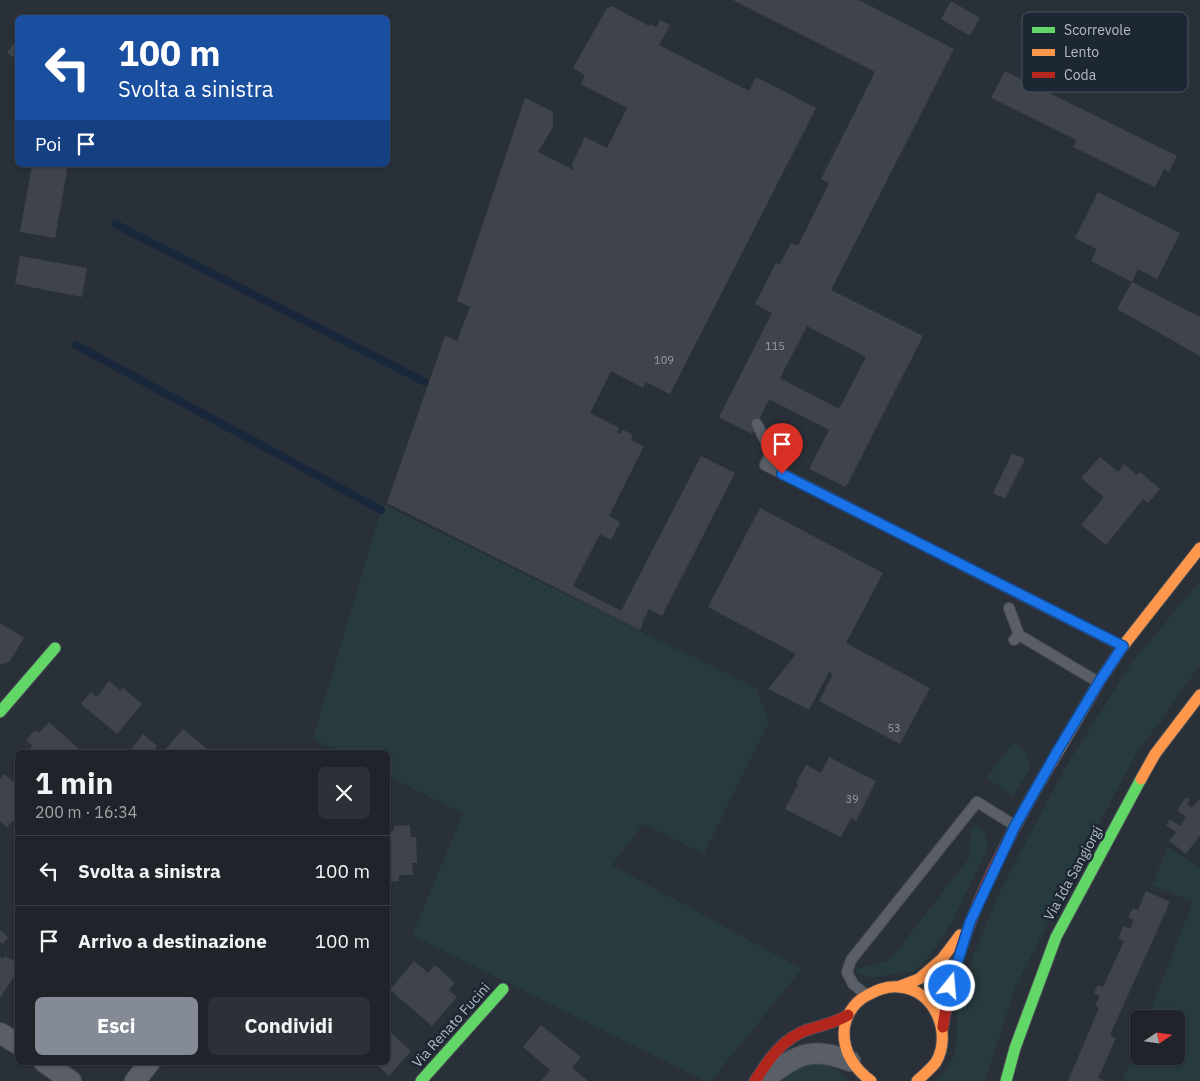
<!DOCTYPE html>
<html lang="it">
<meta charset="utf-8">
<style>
body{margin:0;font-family:"IBM Plex Sans",sans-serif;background:#2d3036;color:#f1f3f6;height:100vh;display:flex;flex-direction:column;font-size:19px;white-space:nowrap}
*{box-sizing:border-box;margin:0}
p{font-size:16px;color:#a2a4a8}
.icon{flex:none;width:28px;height:28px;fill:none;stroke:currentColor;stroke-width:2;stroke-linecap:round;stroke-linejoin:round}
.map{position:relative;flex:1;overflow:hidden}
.drawer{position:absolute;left:15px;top:750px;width:375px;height:315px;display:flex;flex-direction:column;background:#20242a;border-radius:8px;box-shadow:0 1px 4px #0004,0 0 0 1px #3d4147}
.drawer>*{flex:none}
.guide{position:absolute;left:15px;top:15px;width:375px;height:152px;border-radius:8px;box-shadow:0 1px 4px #0004,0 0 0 1px #3d4147;background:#1a4fa0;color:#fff;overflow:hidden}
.needle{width:32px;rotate:77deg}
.controls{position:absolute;left:1130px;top:1010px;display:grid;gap:10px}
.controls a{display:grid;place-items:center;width:55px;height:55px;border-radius:8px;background:#20242a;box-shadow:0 1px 4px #0004,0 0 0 1px #3d4147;font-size:25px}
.pin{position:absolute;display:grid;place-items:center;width:42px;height:42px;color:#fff;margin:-51px -21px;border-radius:50% 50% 50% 0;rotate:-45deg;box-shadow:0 0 5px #0007}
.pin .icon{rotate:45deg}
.me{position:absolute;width:55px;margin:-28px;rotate:17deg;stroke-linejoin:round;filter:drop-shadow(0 0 4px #0008)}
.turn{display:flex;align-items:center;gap:18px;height:105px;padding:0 20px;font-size:22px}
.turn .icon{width:65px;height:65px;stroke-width:2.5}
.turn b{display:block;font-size:35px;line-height:42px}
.then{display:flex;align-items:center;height:48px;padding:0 20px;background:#0003;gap:10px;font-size:19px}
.round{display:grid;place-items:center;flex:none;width:52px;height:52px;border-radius:8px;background:#2d3036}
.headline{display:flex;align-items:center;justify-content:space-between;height:85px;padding:0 20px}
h1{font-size:30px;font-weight:700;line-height:38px}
.action{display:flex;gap:10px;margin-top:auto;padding:10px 20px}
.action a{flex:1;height:58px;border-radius:8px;background:#848b96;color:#fff;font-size:20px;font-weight:700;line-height:58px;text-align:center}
.action a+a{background:#2d3036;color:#f1f3f6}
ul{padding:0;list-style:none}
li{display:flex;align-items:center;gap:15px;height:70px;padding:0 20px;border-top:1px solid #3d4147}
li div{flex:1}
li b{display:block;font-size:19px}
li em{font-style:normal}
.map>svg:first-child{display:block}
.green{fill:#273a3e}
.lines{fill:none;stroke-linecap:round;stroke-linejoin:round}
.stream{stroke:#19273c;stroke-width:8}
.building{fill:#3f444c;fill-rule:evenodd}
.lane-casing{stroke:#484c55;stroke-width:12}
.street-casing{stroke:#484c55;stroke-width:22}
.fast-casing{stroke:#484c55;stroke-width:13}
.slow-casing{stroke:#484c55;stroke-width:13}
.jam-casing{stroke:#484c55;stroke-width:13}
.lane{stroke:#5a5e66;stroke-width:10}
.street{stroke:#5a5e66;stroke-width:20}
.fast{stroke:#63d668;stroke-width:11}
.slow{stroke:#ff974d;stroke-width:11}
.jam{stroke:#b3261e;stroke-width:11}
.route-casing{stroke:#114b97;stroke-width:12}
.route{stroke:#1a73e8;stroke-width:9}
.labels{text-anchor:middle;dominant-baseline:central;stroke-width:5;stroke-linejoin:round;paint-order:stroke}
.number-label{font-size:11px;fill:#979eaa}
.street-label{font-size:14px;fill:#b4bcc9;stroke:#1d2633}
.key{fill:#1d2633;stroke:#4a5360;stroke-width:1}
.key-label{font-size:14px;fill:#b4bcc9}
</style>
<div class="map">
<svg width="1200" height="1081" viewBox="0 0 1200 1081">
<rect width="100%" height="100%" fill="#2a3038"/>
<path class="green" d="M383 504 756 688 769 722 704 854 643 824 612 865 802 969 711 1081H705L412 935 463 814 388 776V752H340L313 739Z
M1200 581V665L1135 756 1082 856 1016 986 985 1081H935L943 1073 954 1056 957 1040 958 992 1002 887 1064 770 1130 665Z
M1014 741C1023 749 1030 756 1030 769L1013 796 988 779V776Z
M976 825 985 833 988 848 951 924 929 957 914 971 871 978 861 975 856 972V969L889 961 969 858 971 828Z
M1168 847 1200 868V1081H1122L1139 1040V1056H1176V1019H1147L1193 902 1152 885Z
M809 1061C825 1064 838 1067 848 1081H782L796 1068Z"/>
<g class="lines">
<path class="stream" d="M115 224 425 382
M76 345 381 510"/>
</g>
<path class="building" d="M733 0H859L954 49 831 290 923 336 846 487 809 469 829 430 769 399 752 434 719 417 772 313 755 304 776 263 780 264 791 243 798 246 829 183 821 179 875 72ZM807 326 866 357 839 409 780 378Z
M951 1 980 18 970 36 941 19Z
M612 6 649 26 650 24 656 27 660 20 670 25 659 45 749 91 756 77 816 108 670 394 646 382 643 388 611 371 590 413 619 428 617 433 620 434 623 430 633 435 631 440 644 446 609 516 620 522 611 540 600 534 573 586 621 611 701 456 735 473 662 616 649 609 642 623 643 624 640 630 387 503 445 336 457 341 470 307 457 301 525 98 553 112V127L538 152 574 170 572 164 585 137 607 148 627 108 581 84 585 75 573 68 607 8Z
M16 40 18 41V59L7 53Z
M1005 71 1177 156 1169 172 1164 169 1155 187 1073 147 1077 140 991 98Z
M32 165H68L55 238 20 232Z
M1098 192 1180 233 1157 279 1138 269 1132 282 1091 261 1097 249 1075 238Z
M20 256 87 268 82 297 15 284Z
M1132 282 1200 317V356L1117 309Z
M1012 453 1025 459 1005 499 993 493Z
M1100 457 1118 472 1124 464 1137 475 1140 472 1160 489 1148 503 1143 499 1106 545 1081 525 1104 497 1081 478Z
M760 508 883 573 846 643 930 688 900 744 819 701 833 674 829 672 809 710 768 689 796 654 708 607Z
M0 623 24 638 10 661 0 665Z
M109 681 121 691 123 688 142 704 117 734 81 704 91 692 97 697Z
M49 722 81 751 80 752H29L32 745 26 740 35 730 39 733Z
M183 729 211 752H163Z
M143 734 157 746 152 752H129Z
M829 757 876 781 856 821 851 818 841 837 785 809 798 784 796 783 806 765 821 773Z
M4 774 18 785 16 788 18 789V816L7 827 0 821V779Z
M1186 797 1190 800 1187 804 1192 808 1200 798V835L1186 854 1169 841 1176 832 1166 825 1170 819 1180 826 1186 817 1177 810Z
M410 825 411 837H416L417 863H412L413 875H399V881L388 882V831H394V826Z
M1146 891 1170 902 1110 1035 1116 1038 1098 1078 1105 1081H1068L1099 1008 1095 1006 1100 996 1094 993 1098 985 1103 987 1124 941 1118 938 1124 926 1130 929 1134 920 1128 917 1133 908 1138 910Z
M0 930 8 937 3 944 0 942Z
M5 956 18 963V970L0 998V957L3 959Z
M414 961 428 973 435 965 455 983 449 990 457 997 432 1026 390 990Z
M541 1025 581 1057 572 1068 588 1081H541L550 1070 523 1047Z
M388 1030 411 1051 389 1076 374 1062H388Z"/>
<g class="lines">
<g class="lane-casing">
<path id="lane" d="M757 424 771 453 765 465 1122 646
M1009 608 1019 635
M1014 640 1019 635 1098 682
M865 994 853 984 847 972 851 960 977 802 1014 825"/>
</g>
<g class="street-casing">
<path id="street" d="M0 1033 18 1044
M44 1062 71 1081
M135 1081 150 1062
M762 1081C795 1057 808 1044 850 1061"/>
</g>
<g class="fast-casing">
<path id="fast" d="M0 712 55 648
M421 1081 503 989
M1006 1081 1015 1048 1056 937 1141 779"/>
</g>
<g class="slow-casing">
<path id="slow" d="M1043 777 1099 682 1123 646 1200 548
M1141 779 1155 754 1200 695
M898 987 919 979 942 959 960 935
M871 1081C855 1069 844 1054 844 1033 844 1018 853 1003 866 996 877 990 886 986 899 987 934 989 953 1033 936 1062 931 1069 923 1075 917 1081"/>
</g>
<g class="jam-casing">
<path id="jam" d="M943 1027C954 939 999 853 1043 777
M755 1081C768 1060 783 1038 807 1030 822 1025 835 1023 848 1015"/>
</g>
<use href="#lane" class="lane"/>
<use href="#street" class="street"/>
<use href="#fast" class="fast"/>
<use href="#slow" class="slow"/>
<use href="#jam" class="jam"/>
</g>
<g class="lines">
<g class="route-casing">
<path id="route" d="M782 474 1123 646 1099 682 1058 750 1015 826 970 922 950 986"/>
</g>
<use href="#route" class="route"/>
</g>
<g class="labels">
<g class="number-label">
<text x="775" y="346">115</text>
<text x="664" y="360">109</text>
<text x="894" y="728">53</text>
<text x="852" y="799">39</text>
</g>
<g class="street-label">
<text transform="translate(1073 873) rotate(-61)">Via Ida Sangiorgi</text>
<text transform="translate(451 1025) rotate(-48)">Via Renato Fucini</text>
</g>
</g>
<rect x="1022" y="12" width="166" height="80" rx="8" class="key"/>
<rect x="1032" y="27" width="23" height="6" fill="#63d668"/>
<rect x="1032" y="49" width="23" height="7" fill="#ff974d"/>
<rect x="1032" y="72" width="23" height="6" fill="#b3261e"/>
<g class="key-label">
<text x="1064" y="35">Scorrevole</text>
<text x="1064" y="57">Lento</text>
<text x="1064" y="80">Coda</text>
</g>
</svg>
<div class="controls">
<a><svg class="needle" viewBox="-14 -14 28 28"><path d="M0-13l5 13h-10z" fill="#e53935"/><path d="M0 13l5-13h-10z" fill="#a2a4a8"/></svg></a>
</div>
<div class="pin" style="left:782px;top:474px;background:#d93025"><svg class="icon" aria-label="arrive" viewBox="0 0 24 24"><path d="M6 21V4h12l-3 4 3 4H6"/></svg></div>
<svg class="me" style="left:950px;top:986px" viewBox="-20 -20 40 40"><circle r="17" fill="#1a73e8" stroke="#fff" stroke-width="3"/><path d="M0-11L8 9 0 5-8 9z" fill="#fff"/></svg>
<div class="guide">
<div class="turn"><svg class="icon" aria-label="left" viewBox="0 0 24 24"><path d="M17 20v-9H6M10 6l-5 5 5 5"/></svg><div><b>100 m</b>Svolta a sinistra</div></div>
<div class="then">Poi<svg class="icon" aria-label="arrive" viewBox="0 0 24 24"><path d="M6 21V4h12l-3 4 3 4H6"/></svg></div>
</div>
<section class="drawer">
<div class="headline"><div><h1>1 min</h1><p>200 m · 16:34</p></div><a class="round"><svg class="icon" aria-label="close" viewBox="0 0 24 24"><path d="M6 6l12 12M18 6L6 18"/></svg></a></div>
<ul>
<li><svg class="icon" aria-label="left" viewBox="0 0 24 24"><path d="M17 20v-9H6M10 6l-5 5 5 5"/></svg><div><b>Svolta a sinistra</b></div><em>100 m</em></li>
<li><svg class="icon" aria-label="arrive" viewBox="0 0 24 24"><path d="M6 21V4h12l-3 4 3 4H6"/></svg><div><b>Arrivo a destinazione</b></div><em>100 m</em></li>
</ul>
<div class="action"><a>Esci</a><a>Condividi</a></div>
</section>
</div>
